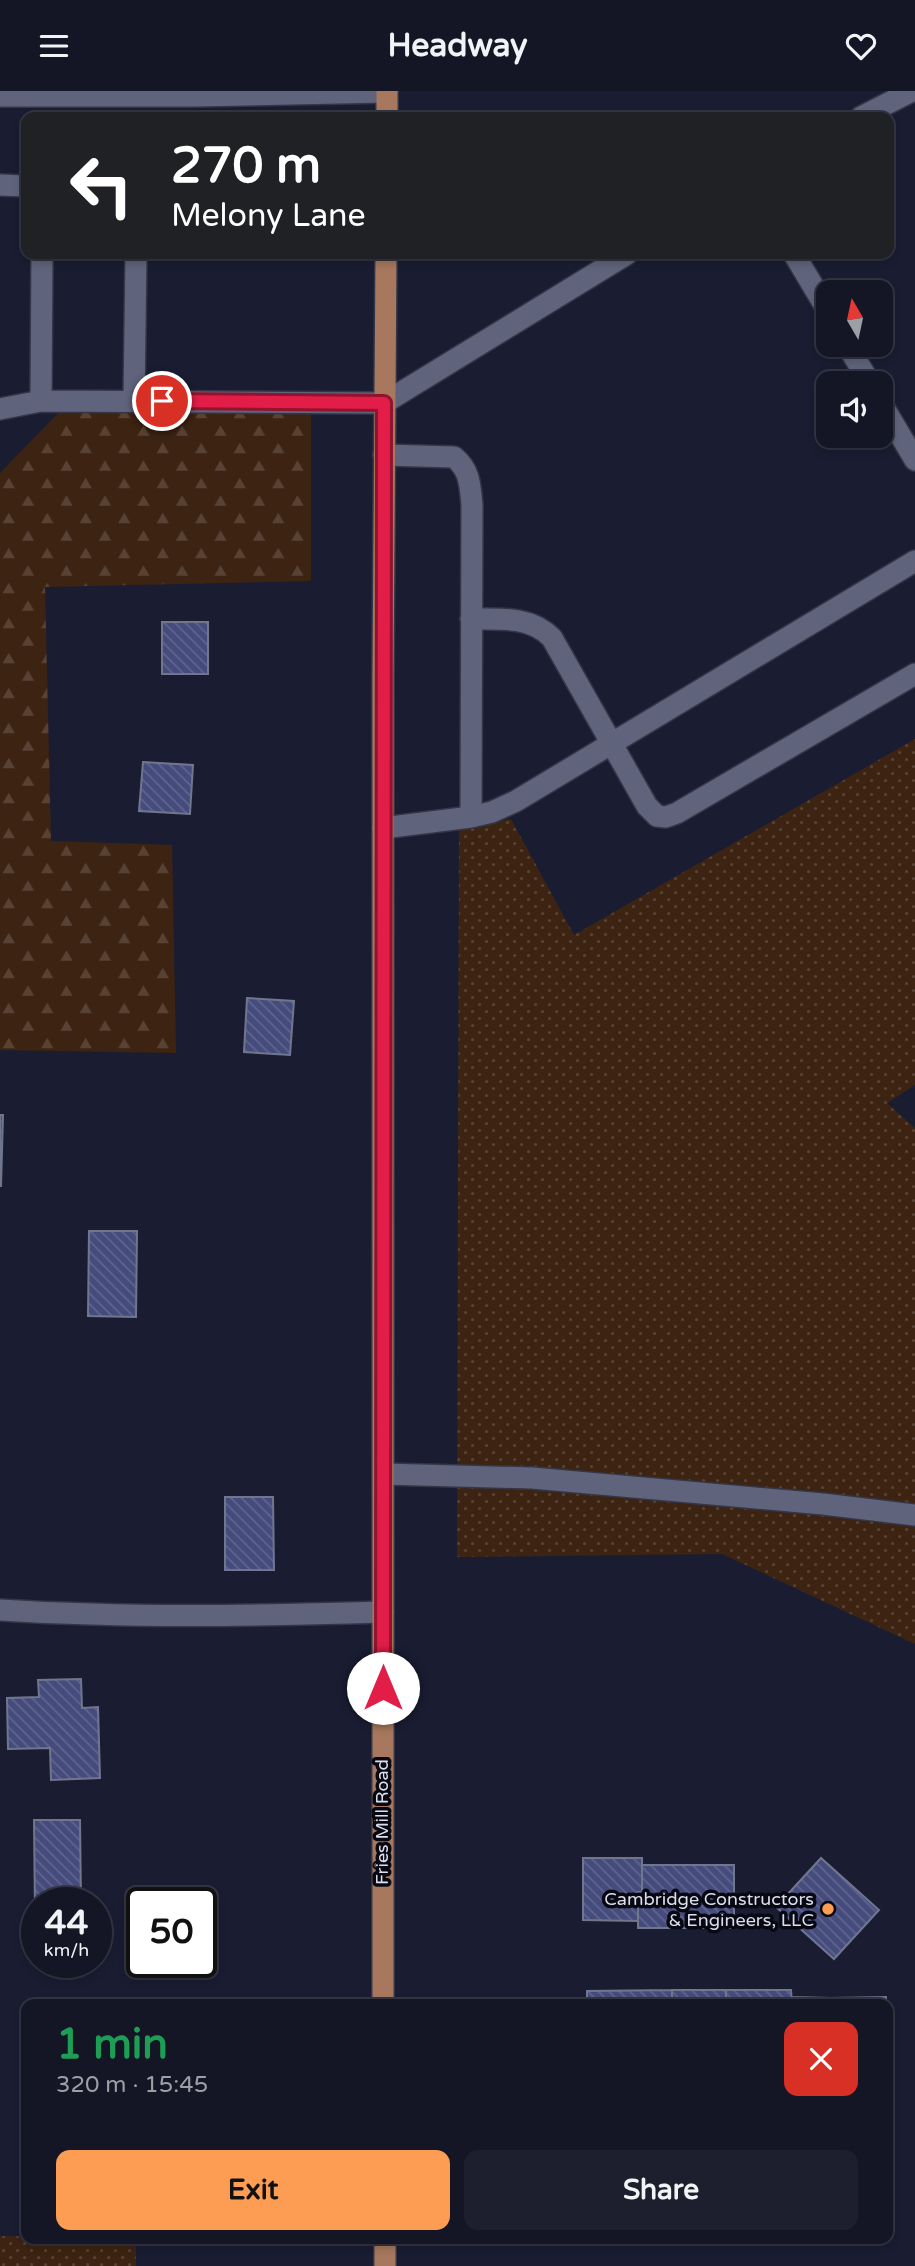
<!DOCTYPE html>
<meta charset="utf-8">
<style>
body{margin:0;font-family:"Varela Round",sans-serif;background:#1d1f2e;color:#f1f3f6;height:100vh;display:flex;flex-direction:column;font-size:26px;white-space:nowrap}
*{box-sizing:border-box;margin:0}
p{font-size:23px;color:#9d9fa7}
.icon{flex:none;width:38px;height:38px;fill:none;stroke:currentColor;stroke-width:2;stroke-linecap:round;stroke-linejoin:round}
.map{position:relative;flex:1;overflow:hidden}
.drawer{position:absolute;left:21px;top:1908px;width:872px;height:245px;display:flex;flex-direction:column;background:#141626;border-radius:14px;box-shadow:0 4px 10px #0003,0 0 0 2px #333543}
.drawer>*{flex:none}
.banner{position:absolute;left:21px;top:21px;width:873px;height:147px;border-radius:14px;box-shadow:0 4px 10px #0003,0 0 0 2px #333543;background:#202124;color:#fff;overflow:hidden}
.needle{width:46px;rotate:351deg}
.tools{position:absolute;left:816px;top:189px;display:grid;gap:14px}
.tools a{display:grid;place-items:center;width:77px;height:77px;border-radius:14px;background:#141626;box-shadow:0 4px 10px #0003,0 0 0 2px #333543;font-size:35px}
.speed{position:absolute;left:21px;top:1796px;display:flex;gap:14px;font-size:35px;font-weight:700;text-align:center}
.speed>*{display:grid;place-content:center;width:91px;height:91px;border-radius:50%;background:#141626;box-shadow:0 4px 10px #0003,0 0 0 2px #333543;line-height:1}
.speed small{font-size:18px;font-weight:400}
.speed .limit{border:4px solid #111;border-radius:10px;background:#fff;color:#111}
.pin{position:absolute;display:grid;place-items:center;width:60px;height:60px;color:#fff;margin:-30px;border:4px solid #fff;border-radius:50%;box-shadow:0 2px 7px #0007}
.me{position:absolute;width:77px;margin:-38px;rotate:0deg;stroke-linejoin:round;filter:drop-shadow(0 0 5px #0008)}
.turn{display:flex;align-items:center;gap:24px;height:147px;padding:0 35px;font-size:32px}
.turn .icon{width:91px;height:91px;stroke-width:2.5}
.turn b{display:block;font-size:49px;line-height:60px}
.round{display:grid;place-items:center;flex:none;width:74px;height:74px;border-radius:14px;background:#1d1f2e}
.summary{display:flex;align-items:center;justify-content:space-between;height:119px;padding:0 35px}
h1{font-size:42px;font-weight:700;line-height:52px;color:#1e9e55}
.button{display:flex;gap:14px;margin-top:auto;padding:14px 35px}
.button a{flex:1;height:80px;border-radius:14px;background:#fd9d54;color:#111;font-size:28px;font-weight:700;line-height:80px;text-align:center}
.button a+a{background:#1d1f2e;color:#f1f3f6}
header{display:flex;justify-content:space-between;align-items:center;height:91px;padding:0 35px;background:#141626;font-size:32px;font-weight:700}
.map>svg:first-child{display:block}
.grass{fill:url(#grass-dots)}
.forest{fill:url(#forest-firs)}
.building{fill:url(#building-back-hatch);stroke:#71768f;stroke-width:2}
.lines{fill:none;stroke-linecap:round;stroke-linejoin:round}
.minor-casing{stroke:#343647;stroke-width:24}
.major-casing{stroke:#343647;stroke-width:24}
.minor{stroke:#5f647c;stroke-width:21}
.major{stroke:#a7785d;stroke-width:21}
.route-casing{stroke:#92132f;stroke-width:18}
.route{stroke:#e11d48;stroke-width:12}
.poi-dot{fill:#fd9d54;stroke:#070811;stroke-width:2.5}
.labels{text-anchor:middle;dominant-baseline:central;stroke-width:7;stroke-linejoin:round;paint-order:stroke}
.street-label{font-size:18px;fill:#dbdeec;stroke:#070811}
.poi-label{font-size:18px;fill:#dbdeec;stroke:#070811;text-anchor:end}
</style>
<header><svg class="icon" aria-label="menu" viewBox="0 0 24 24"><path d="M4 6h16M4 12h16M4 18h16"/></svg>Headway<svg class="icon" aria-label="heart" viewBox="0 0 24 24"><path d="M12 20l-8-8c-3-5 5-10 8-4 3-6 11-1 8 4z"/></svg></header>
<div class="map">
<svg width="915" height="2175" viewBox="0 0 915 2175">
<defs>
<pattern id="grass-dots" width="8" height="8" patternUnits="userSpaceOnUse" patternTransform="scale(1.75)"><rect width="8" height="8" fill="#3d2311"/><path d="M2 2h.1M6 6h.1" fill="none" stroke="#584234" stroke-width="1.8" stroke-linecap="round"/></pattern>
<pattern id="forest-firs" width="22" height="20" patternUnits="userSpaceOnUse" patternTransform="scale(1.75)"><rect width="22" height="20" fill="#3d2311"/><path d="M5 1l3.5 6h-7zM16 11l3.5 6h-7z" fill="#584234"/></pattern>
<pattern id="building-back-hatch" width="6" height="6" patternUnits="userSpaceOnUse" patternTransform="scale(1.75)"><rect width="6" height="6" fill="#454c7c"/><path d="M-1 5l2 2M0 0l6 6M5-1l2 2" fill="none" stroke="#5f658f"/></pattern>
</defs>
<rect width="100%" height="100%" fill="#1a1d32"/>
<path class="grass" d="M915 648V994L887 1012 915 1037V1553L722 1463 457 1466 459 735 511 728 574 844Z
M0 2145 136 2147V2175H0Z"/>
<path class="forest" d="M67 313 311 315V490L45 496 51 750 172 754 176 962 0 959V382Z"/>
<path class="building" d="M162 531H208V583H162Z
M143 671 193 674 190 723 139 720Z
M247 907 294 910 290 964 244 961Z
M0 1024H3L1 1095H0Z
M89 1140H137L136 1226 88 1225Z
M225 1406H273L274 1479H225Z
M81 1588 82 1617 98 1616 100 1687 51 1689 50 1657 8 1658 7 1607 39 1606 38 1589Z
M34 1729H80L81 1811H37V1821H35Z
M583 1767H642V1801H638V1830L583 1829Z
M821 1767 879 1819 834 1868 776 1816Z
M642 1774H734V1837H638V1801H642Z
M672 1899V1913H587V1900Z
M672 1899H726V1913H672Z
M726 1899H791L792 1913H726Z
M792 1906 831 1907V1913H792Z
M886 1906V1913H831V1907Z"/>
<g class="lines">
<g class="minor-casing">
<path id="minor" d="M0 5H195L387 1
M861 26 912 0
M0 94 26 95
M794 163 828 220
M847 254 870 292
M134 309 136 163
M41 310 42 163
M880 310 915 369
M0 318 41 310 384 312 627 163
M471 528C500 528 531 525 552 547L647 715 657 725 666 726 677 722 915 583
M471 726 492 721 516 710 915 470
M383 737 471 726 472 414C470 394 470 379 454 366L384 364
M384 1383 532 1387 823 1413 915 1424
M0 1519C127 1527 255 1525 383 1521"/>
</g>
<g class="major-casing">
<path id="major" d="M387 26V0
M383 1913V583L386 163
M385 2147V2175"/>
</g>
<use href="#minor" class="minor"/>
<use href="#major" class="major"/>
</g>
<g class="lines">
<g class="route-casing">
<path id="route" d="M162 310 384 312 383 1597"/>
</g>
<use href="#route" class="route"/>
</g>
<circle class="poi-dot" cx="828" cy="1818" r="7"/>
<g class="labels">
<g class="street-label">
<text transform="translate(382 1731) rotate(-90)">Fries Mill Road</text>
</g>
<g class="poi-label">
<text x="814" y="1808">Cambridge Constructors<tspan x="814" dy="21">&amp; Engineers, LLC</tspan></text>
</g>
</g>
</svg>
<div class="tools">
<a><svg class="needle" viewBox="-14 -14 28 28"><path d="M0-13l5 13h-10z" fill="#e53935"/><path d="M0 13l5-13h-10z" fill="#9d9fa7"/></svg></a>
<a><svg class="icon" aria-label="sound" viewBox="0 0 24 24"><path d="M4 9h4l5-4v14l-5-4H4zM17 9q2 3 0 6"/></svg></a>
</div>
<div class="speed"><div>44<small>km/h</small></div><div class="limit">50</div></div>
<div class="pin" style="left:162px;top:310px;background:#d93025"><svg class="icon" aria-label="arrive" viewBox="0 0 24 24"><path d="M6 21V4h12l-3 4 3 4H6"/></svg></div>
<svg class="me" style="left:383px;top:1597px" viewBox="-20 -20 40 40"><circle r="19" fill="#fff"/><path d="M0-13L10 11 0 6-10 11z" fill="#e11d48"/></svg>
<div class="banner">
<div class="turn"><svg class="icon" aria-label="left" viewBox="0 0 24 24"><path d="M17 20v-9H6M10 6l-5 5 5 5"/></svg><div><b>270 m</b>Melony Lane</div></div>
</div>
<section class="drawer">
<div class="summary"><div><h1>1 min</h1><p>320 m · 15:45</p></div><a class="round" style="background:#d93025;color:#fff"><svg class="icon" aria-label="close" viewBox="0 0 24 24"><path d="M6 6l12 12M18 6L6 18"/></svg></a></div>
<div class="button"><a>Exit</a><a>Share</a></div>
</section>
</div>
